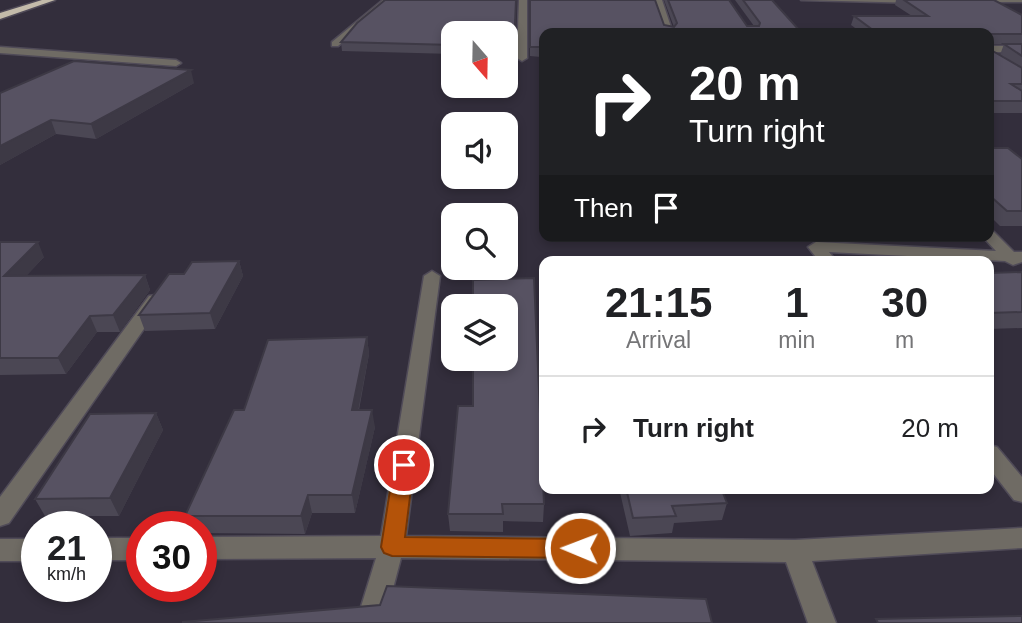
<!DOCTYPE html>
<style>
body{margin:0;font-family:Helvetica,sans-serif;background:#f6f6f6;color:#202124;height:100vh;display:flex;flex-direction:column;font-size:26px;white-space:nowrap}
*{box-sizing:border-box;margin:0}
p{font-size:23px;color:#757577}
.icon{flex:none;width:38px;height:38px;fill:none;stroke:currentColor;stroke-width:2;stroke-linecap:round;stroke-linejoin:round}
.map{position:relative;flex:1;overflow:hidden}
.panel{position:absolute;left:539px;top:256px;width:455px;height:238px;display:flex;flex-direction:column;background:#fff;border-radius:14px;box-shadow:0 4px 10px #0003}
.panel>*{flex:none}
.top-card{position:absolute;left:539px;top:28px;width:455px;height:214px;border-radius:14px;box-shadow:0 4px 10px #0003;background:#202124;color:#fff;overflow:hidden}
.needle{width:46px;rotate:160deg}
.fabs{position:absolute;left:441px;top:21px;display:grid;gap:14px}
.fabs a{display:grid;place-items:center;width:77px;height:77px;border-radius:14px;background:#fff;box-shadow:0 4px 10px #0003;font-size:35px}
.speed{position:absolute;left:21px;top:511px;display:flex;gap:14px;font-size:35px;font-weight:700;text-align:center}
.speed>*{display:grid;place-content:center;width:91px;height:91px;border-radius:50%;background:#fff;box-shadow:0 4px 10px #0003;line-height:1}
.speed small{font-size:18px;font-weight:400}
.speed .limit{border:10px solid #d22;background:#fff;color:#111}
.pin{position:absolute;display:grid;place-items:center;width:60px;height:60px;color:#fff;margin:-30px;border:4px solid #fff;border-radius:50%;box-shadow:0 2px 7px #0007}
.me{position:absolute;width:77px;margin:-38px;rotate:271deg;stroke-linejoin:round;filter:drop-shadow(0 0 5px #0008)}
.turn{display:flex;align-items:center;gap:24px;height:147px;padding:0 35px;font-size:32px}
.turn .icon{width:91px;height:91px;stroke-width:2.5}
.turn b{display:block;font-size:49px;line-height:60px}
.then{display:flex;align-items:center;height:66px;padding:0 35px;background:#0003;gap:14px;font-size:26px}
.eta{display:flex;justify-content:space-evenly;align-items:center;height:119px;text-align:center}
.eta b{font-size:42px;font-weight:700;line-height:49px}
ul{padding:0;list-style:none}
li{display:flex;align-items:center;gap:21px;height:105px;padding:0 35px;border-top:2px solid #e0e0e0}
li div{flex:1}
li b{display:block;font-size:26px}
li em{font-style:normal}
.map>svg:first-child{display:block}
.lines{fill:none;stroke-linecap:round;stroke-linejoin:round}
.minor-casing{stroke:#504b58;stroke-width:3}
.highway-casing{stroke:#504b58;stroke-width:3}
.minor{fill:#6f6b64;fill-rule:evenodd}
.highway{fill:#c3bbaa;fill-rule:evenodd}
.wall{fill:#4b4754;fill-rule:evenodd}
.shaded-wall{fill:#3d3945}
.building{fill:#575262;stroke:#3d3945;stroke-width:2}
.route{fill:#b45309;stroke:#753606;stroke-width:2}
</style>
<div class="map">
<svg width="1022" height="623" viewBox="0 0 1022 623">
<rect width="100%" height="100%" fill="#332e3c"/>
<g class="lines">
<g class="minor-casing">
<path id="minor" d="M383 0H391L338 46H332V42Z
M519 0H527V58L522 61 517 58Z
M654 0H662L673 33H665Z
M801 0H923L924 1 920 3Z
M969 0H1022V2H973Z
M989 46H1022V52H989Z
M0 47 176 60 181 63 176 66 0 53Z
M989 231 994 232 1014 252H1022V262L1013 265 1005 261 829 252 836 261H819L808 247 816 242 996 251 982 236H989Z
M432 271 440 276 406 536 795 540 1022 528V548L812 561 836 623H808L786 562 401 558 384 623H356L376 558 201 559V537L381 536 424 276Z
M155 295 164 300 9 523 0 526V497L149 296Z
M989 445 997 447 1022 477V502L1014 500 989 468Z
M96 538H142V560H96Z
M0 539H37V561H0Z"/>
</g>
<g class="highway-casing">
<path id="highway" d="M42 0H55L0 19V13Z"/>
</g>
<use href="#minor" class="minor"/>
<use href="#highway" class="highway"/>
</g>
<path class="wall" d="M516 0 514 56H506V33H453V54L342 51 341 42Z
M530 0 674 27 664 0H729L747 26H754L735 0H772L800 31V33H544V64H543L541 57 530 56Z
M896 0H994L1022 15V113H989V33H862L851 25 854 16H912L895 5ZM991 44H1014H1004L1000 55 991 50Z
M194 83 96 139 56 134 0 165V93Z
M989 148 1022 159V226H1000L989 215Z
M0 242 44 257 26 276 145 275 150 290 120 332H97L66 374 0 375Z
M239 261 243 276 215 329 145 331 139 315 184 274Z
M1022 272V328L989 329V273Z
M367 337 369 354 359 410 375 427 355 513H312L305 534 201 533V527H190L185 516Z
M458 406 544 504 543 522 503 521V532L450 531 448 514Z
M156 413 163 430 119 516H45L35 499Z
M619 488H721L727 503 722 520 674 523 672 533 630 536Z"/>
<path class="shaded-wall" d="M191 70 194 83 96 139 91 124Z
M51 120 56 134 0 165V146Z
M38 242 44 257 11 292 4 276Z
M239 261 243 276 215 329 210 313Z
M145 275 150 290 120 332 113 315Z
M90 316 97 332 66 374 58 358Z
M367 337 369 354 355 427 352 410Z
M372 410 375 427 355 513 352 495Z
M156 413 163 430 119 516 110 498Z
M308 495 312 513 305 534 301 516Z"/>
<path class="building" d="M385 0H516L514 47 506 46V33H453V45L341 42 357 23Z
M530 0H655L664 25 674 27 677 23 668 0H729L747 26H759L760 23 743 0H772L800 31 742 30 745 33H544V54H543L542 47H530Z
M904 0H994L1022 15V34H991V50L1022 68V84H1011L1022 91V101H989V33H877L854 16H928Z
M1004 44H1022V56Z
M74 61 191 70 91 124 51 120 0 146V93Z
M989 148H1008L1022 159V211H1007L989 195Z
M0 242H38L4 276 145 275 113 315 90 316 58 358H0Z
M239 261 210 313 139 315 169 274H184L192 262Z
M1022 272V312L989 313V273Z
M534 278 544 504H502L503 514H448L458 406H473V359H506V306H473V280Z
M367 337 352 410H372L352 495H308L301 516H185L234 410H244L268 340Z
M156 413 110 498 35 499 90 414Z
M626 488H721L727 503 672 506 676 516 633 518Z
M387 586 706 599 712 623H183V622L380 605Z
M1022 616V623H878L876 619Z"/>
<path class="route" d="M404 457 411 460 414 465 405 537 580 539 588 542 592 548 588 555 580 558 392 556 384 553 381 547 394 465 397 460Z"/>
</svg>
<div class="fabs">
<a><svg class="needle" viewBox="-14 -14 28 28"><path d="M0-13l5 13h-10z" fill="#e53935"/><path d="M0 13l5-13h-10z" fill="#757577"/></svg></a>
<a><svg class="icon" aria-label="sound" viewBox="0 0 24 24"><path d="M4 9h4l5-4v14l-5-4H4zM17 9q2 3 0 6"/></svg></a>
<a><svg class="icon" aria-label="search" viewBox="0 0 24 24"><circle cx="10" cy="10" r="6"/><path d="M15 15l6 6"/></svg></a>
<a><svg class="icon" aria-label="layers" viewBox="0 0 24 24"><path d="M12 4l9 5-9 5-9-5zM3 14l9 5 9-5"/></svg></a>
</div>
<div class="speed"><div>21<small>km/h</small></div><div class="limit">30</div></div>
<div class="pin" style="left:404px;top:465px;background:#d93025"><svg class="icon" aria-label="arrive" viewBox="0 0 24 24"><path d="M6 21V4h12l-3 4 3 4H6"/></svg></div>
<svg class="me" style="left:580px;top:548px" viewBox="-20 -20 40 40"><circle r="17" fill="#b45309" stroke="#fff" stroke-width="3"/><path d="M0-11L8 9 0 5-8 9z" fill="#fff"/></svg>
<div class="top-card">
<div class="turn"><svg class="icon" aria-label="right" viewBox="0 0 24 24"><path d="M7 20v-9h11M14 6l5 5-5 5"/></svg><div><b>20 m</b>Turn right</div></div>
<div class="then">Then<svg class="icon" aria-label="arrive" viewBox="0 0 24 24"><path d="M6 21V4h12l-3 4 3 4H6"/></svg></div>
</div>
<section class="panel">
<div class="eta">
<div><b>21:15</b><p>Arrival</p></div>
<div><b>1</b><p>min</p></div>
<div><b>30</b><p>m</p></div>
</div>
<ul>
<li><svg class="icon" aria-label="right" viewBox="0 0 24 24"><path d="M7 20v-9h11M14 6l5 5-5 5"/></svg><div><b>Turn right</b></div><em>20 m</em></li>
</ul>
</section>
</div>
